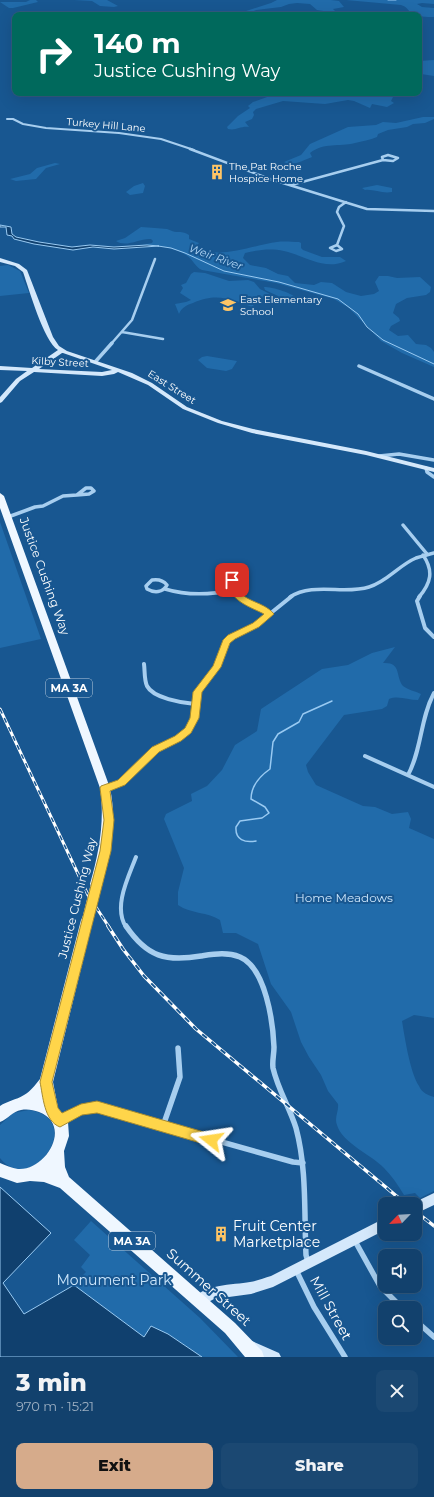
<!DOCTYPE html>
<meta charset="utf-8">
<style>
body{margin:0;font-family:Montserrat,sans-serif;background:#1b4872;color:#f1f3f6;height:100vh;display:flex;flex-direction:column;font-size:15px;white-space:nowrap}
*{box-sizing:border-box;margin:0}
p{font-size:13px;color:#9cafc2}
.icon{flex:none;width:22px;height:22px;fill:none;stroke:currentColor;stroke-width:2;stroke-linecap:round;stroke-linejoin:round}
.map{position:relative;height:1357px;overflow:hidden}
.panel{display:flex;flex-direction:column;background:#12416d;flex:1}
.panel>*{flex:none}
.guide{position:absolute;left:12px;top:12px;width:410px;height:84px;border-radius:8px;box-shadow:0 4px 16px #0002,0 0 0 1px #315a80;background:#00695c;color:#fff;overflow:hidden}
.needle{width:26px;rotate:245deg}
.controls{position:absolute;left:378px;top:1197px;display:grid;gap:8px}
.controls a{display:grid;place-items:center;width:44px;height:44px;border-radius:8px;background:#12416d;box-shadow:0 4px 16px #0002,0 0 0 1px #315a80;font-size:20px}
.pin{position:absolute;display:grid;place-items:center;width:34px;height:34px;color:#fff;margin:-17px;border-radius:8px;box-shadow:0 2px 6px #0006}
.me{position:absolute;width:44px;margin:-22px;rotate:285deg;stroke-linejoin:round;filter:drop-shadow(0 0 3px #0008)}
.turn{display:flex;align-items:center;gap:14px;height:84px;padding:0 16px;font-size:18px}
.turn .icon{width:52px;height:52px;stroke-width:2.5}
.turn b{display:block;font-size:28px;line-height:34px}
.round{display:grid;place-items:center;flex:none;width:42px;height:42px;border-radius:8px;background:#1b4872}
.head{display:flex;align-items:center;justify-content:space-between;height:68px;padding:0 16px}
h1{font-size:24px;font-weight:800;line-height:30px}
.action{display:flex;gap:8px;margin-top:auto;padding:8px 16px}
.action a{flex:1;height:46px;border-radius:8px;background:#d6ab8b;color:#111;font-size:16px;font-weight:800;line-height:46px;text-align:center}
.action a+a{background:#1b4872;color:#f1f3f6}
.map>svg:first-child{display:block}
.green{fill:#216baa}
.water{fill:#10406e;stroke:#99caf2}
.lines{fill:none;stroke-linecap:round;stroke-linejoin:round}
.stream-far1{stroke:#99caf2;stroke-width:1}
.stream{stroke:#99caf2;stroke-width:1.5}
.street-far4{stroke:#a7ceef;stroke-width:2}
.street-far3{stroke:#a7ceef;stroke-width:2.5}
.street-far2{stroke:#a7ceef;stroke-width:3.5}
.street-far1{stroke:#a7ceef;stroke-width:4}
.street{stroke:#a7ceef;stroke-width:5.5}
.secondary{fill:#d4e8fb;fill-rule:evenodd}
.primary{fill:#eff7ff;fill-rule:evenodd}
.rail-far1-casing{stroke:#fff;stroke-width:3}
.rail-casing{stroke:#fff;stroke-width:3.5}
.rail-far1{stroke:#185791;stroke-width:1.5;stroke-dasharray:5;stroke-linecap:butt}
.rail{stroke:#185791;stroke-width:2;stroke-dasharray:6;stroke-linecap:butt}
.primary-bridge{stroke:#eff7ff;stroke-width:10}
.route{fill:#ffd54a;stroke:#a68a30}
.labels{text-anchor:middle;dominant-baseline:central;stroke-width:4;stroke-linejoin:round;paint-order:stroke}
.far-street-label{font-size:10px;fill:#fff;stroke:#185791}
.far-poi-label{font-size:10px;fill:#fff;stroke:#185791;text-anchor:start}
.far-water-label{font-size:11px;font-style:italic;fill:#b3d7f6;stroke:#185791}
.shield{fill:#185791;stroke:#bacdde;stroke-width:1}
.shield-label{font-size:11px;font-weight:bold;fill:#fff}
.street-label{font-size:12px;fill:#fff;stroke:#185791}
.park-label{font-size:12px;fill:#cde6fb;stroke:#185791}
.near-poi-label{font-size:14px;fill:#fff;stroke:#185791;text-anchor:start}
.near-park-label{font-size:14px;fill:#cde6fb;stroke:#185791}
.near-street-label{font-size:14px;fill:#fff;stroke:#185791}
</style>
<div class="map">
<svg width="434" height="1357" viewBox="0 0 434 1357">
<rect width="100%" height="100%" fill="#185791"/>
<path class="green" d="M30 0H36L38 2 13 8H9L0 2H26Z
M74 0H107L118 6 114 7 100 6 92 1Z
M277 0H331L339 1 344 7 333 9 337 13 317 10 310 4 297 3 289 4 281 7 256 10 245 15H234L271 3Z
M346 0H434V4L422 3 417 4 422 7 434 8V17C427 17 417 17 411 13 407 9 407 7 401 5Z
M434 60V76L421 74 419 70V61Z
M278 93H364L370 95 391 96 393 97 391 101 394 103 387 107 372 104 370 108 354 101 348 100 325 104 283 101 256 109 253 112 254 115 252 119 245 122 249 127C240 126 236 131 228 129L227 127 238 116 250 108 248 106 253 102Z
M423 117H434V119L425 123 413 124 407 127 388 130 378 134 377 137C370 140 362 141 355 143 338 147 325 142 310 153L312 157C304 160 292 167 284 162L301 155 310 144 348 127 376 125 383 122 396 123Z
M55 163 60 164 46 168 36 179 16 181 10 179 30 174 37 168Z
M143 183 145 186 143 193 130 195 126 192 134 186Z
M377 185 392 188V192C382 194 374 189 365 190L362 188Z
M141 227C151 228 159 228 167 229 171 230 173 232 177 232 182 232 184 232 189 235V239L199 243 196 247 197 248C219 260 254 245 277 242 284 241 292 242 299 242L301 243V248L303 250 322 257H340L346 261C324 271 306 256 284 251 270 248 258 250 245 253L243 258 250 265 266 268 278 274 288 276 295 283 314 285 321 282 332 283 346 292 361 296 374 294 379 291 375 282 379 276H388L397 278 420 277 431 287 430 292 426 295 407 298 396 304 393 313 399 318 400 321 391 326 389 330 398 336 408 335 416 344 426 345 431 348 434 352V367L402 353 381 341 349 308 334 299 276 283 202 270C195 267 193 259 186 255 171 246 154 245 137 246L152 243 153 241 151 239C139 238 127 248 116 241L125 238Z
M8 265 20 271 29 293 0 296V266Z
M194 272 205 273 229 281 248 280 254 282 260 289 272 295 253 302V305L255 308C232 300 218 292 193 303 187 305 182 307 179 314L175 304 186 302 191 300 180 293 183 288 181 285 186 283 191 274Z
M264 287C272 287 294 293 298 300L280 305 278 296 265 290Z
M207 356 237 361 232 369 226 371 207 368 198 360 202 357Z
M0 522 41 639 0 648Z
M395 647 383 663C402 662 395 676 403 686 408 690 415 691 421 694L418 700C408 700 398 695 389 699L387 706 382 709 344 715 306 765 308 772 316 785 363 806 375 807 392 814 408 812 411 819 409 828 434 839V1018L414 1015 402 1021C405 1039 410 1072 419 1086 422 1093 428 1095 434 1097V1191L420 1198 415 1193 404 1195C398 1185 392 1176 384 1168 372 1155 342 1143 337 1125 334 1118 339 1111 338 1104L328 1091 321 1075 309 1057 301 1042 291 1012 271 984 258 944 236 933H223L220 920C208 912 191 914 178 905V892L184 868 164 819 166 814 192 801 191 794 207 786 222 770 235 745 257 731 261 709 322 669 348 665 372 653Z
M29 1110C88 1119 30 1198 0 1158V1125L13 1113Z
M91 1221 200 1318 238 1357H202L168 1334 144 1337 73 1285 86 1272 81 1267 90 1255 74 1240Z"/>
<path class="water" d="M0 225 11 227 12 234 16 237 39 242 72 247 90 245 114 247 147 245 159 246 114 249 93 247 73 250 34 244 14 239 12 236 7 235 6 227H0Z
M0 1187 51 1233 3 1283 24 1314 74 1285 144 1337 151 1326 168 1334 202 1357H0Z"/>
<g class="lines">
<path class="stream-far1" d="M388 0H396
M158 246 171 248 185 253 224 271 279 282 338 299 358 314 367 327 383 340 434 364"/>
<path class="stream" d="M256 841C245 843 235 840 236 827L240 821 262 818 269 813 265 807 251 799C251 786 260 776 270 769L273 742 278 734 299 722 303 714 332 701"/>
<path class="street-far4" d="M7 119H13L23 124 46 128 119 133 161 139 194 150"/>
<path class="street-far3" d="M190 149 270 179 367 209 434 211
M388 155 398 158 393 161 383 160 382 157Z
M291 185 383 160
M337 245 342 249 336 251 330 248Z
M337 245 344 226 337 212 339 207 346 202
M122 332 163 339
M111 344 132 320 155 259"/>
<path class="street-far2" d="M96 361 112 343
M359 366 434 399
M379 456 399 454 434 460
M426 468 427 472 434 477
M86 488H91L94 491 89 494 77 495Z
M8 517 35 507 43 506 63 496 77 495
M403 525 427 554
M236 570C232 581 231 588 239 597
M152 580C158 579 163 580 167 585 163 593 154 593 147 589L146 586Z
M165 589C188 596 210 595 233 590
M290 597C313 582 345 595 369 587 387 582 399 565 416 558 422 556 428 555 434 553
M419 597C431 583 434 571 423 555"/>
<path class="street-far1" d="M238 596 247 603 270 614
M420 596 417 601 425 628 434 637
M144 664C145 671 144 679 147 686 153 698 182 703 195 704
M365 756 434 787
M408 775C422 749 420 719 434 693
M105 788 122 782 155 750 178 739 188 730 195 718 197 692 217 667 224 645 232 637 256 625 292 596
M126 927C113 907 128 878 136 857"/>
<path class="street" d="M126 926C147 957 166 962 201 956 215 954 227 952 240 957 266 968 273 1023 274 1047 274 1055 272 1061 273 1068 278 1090 290 1108 296 1128 307 1169 304 1213 306 1255L308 1262
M60 1120 81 1110 97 1107 293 1162 303 1163
M163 1126 180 1077 178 1048
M355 1241 380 1286 402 1308
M296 1270 314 1307 345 1357
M415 1320 434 1337"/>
<path class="secondary" d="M0 258 19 264 27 270 53 337 59 346 67 351 132 373 152 383 187 407 222 421 253 429 366 451 434 468V472L366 455 252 433 218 423 183 409 148 385 118 372 114 374 102 376 34 372 20 381 2 402 0 403V397L16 379 27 371 0 370V366L32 368 58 350C44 342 29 289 23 272L15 266 0 262ZM62 353H63L112 370 102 372 39 369Z
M434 1193V1205L415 1214V1204H411Z
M385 1218V1230L273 1287 251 1294 214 1299 199 1307 195 1305 193 1301C200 1284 234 1285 250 1282 257 1281 264 1278 271 1276Z
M252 1341 279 1353 281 1357H260L248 1351 246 1347 248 1343Z"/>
<path class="primary" d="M0 493 4 496 110 788C117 821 111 852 102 884L100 887 96 889 92 887 90 884C99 852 105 821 100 788L0 508Z
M87 915 91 916 93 920 53 1082 58 1108 68 1122 69 1136 64 1151 65 1167 69 1177 235 1323 262 1351 264 1357H245L225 1333 60 1188 44 1182 30 1181 17 1183 0 1177V1163C5 1165 12 1168 18 1169 46 1171 73 1125 39 1112 33 1110 28 1109 21 1110 13 1111 8 1119 0 1122V1106C7 1101 16 1100 24 1095 31 1091 35 1085 40 1079L81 920 83 916Z"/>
<g class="rail-far1-casing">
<path id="rail-far1" d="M0 709 88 895 109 927"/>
</g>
<g class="rail-casing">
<path id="rail" d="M108 926 123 949 144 976 196 1029 406 1204
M415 1211 434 1226"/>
</g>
<use href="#rail-far1" class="rail-far1"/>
<use href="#rail" class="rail"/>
<path class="primary-bridge" d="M87 920 96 884"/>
</g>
<path class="route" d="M232 577 236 580C237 603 262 599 274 614L259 627 235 639 230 643 221 667 202 692 199 718 191 733 181 741 159 752 125 785 110 791 114 820 111 851 52 1082 58 1108 62 1113 81 1104 97 1101 211 1134 216 1136 218 1140 216 1145 211 1146 97 1113 82 1115 60 1127C44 1121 43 1096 40 1082L100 851 104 820 100 788 101 786 118 780 152 747 175 736 185 728 190 718 193 692 213 666 223 640 228 635 253 623 264 614C248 606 228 600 228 580Z"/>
<defs>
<g id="building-bare" transform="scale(1.2)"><path d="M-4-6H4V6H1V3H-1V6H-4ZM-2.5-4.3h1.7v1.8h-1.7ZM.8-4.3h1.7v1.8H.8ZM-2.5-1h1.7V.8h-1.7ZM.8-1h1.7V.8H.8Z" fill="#ffc565" stroke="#185791" stroke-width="2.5" paint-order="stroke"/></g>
<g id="school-bare" transform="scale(1.2)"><path d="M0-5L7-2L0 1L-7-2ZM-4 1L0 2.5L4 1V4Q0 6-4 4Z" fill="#ffc565" stroke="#185791" stroke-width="2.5" paint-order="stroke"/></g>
</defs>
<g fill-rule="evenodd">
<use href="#building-bare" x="217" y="172"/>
<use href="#school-bare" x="228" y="305"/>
<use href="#building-bare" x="221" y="1234"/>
</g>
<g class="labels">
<g class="far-street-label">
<text transform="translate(106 125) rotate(5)">Turkey Hill Lane</text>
<text transform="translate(60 362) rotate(3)">Kilby Street</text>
<text transform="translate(172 387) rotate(32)">East Street</text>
</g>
<g class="far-poi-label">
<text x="229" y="166">The Pat Roche<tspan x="229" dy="12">Hospice Home</tspan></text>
<text x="240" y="299">East Elementary<tspan x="240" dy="12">School</tspan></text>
</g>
<g class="far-water-label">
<text transform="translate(216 257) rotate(20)">Weir River</text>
</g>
<g class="shield">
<rect x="46" y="679" width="46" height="18" rx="3"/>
<rect x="109" y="1232" width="46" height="18" rx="3"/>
</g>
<g class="shield-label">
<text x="69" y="688">MA 3A</text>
<text x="132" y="1241">MA 3A</text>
</g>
<g class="street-label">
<text transform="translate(45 576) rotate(70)">Justice Cushing Way</text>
<text transform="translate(77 898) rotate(-76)">Justice Cushing Way</text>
</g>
<g class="park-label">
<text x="344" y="897">Home Meadows</text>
</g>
<g class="near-poi-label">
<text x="233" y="1226">Fruit Center<tspan x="233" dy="16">Marketplace</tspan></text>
</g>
<g class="near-park-label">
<text x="114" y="1280">Monument Park</text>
</g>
<g class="near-street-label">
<text transform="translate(209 1287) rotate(42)">Summer Street</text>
<text transform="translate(331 1308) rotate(61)">Mill Street</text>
</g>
</g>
</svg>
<div class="controls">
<a><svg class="needle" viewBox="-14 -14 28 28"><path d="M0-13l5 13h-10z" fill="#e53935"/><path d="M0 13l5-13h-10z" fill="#9cafc2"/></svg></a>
<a><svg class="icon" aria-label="sound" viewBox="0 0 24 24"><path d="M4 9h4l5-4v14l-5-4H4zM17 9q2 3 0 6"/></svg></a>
<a><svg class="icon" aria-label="search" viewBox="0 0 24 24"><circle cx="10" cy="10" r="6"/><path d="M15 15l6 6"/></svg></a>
</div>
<div class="pin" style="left:232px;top:580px;background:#d93025"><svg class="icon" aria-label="arrive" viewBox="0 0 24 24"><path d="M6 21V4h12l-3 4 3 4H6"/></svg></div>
<svg class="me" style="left:211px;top:1140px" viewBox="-20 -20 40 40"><path d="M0-17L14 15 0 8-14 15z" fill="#ffd54a" stroke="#fff" stroke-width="4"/></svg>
<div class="guide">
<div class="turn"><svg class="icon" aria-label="right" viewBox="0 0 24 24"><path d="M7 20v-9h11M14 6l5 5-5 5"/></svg><div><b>140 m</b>Justice Cushing Way</div></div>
</div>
</div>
<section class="panel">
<div class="head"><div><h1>3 min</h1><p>970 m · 15:21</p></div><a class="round"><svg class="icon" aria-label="close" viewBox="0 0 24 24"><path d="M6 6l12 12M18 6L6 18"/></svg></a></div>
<div class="action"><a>Exit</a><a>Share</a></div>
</section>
